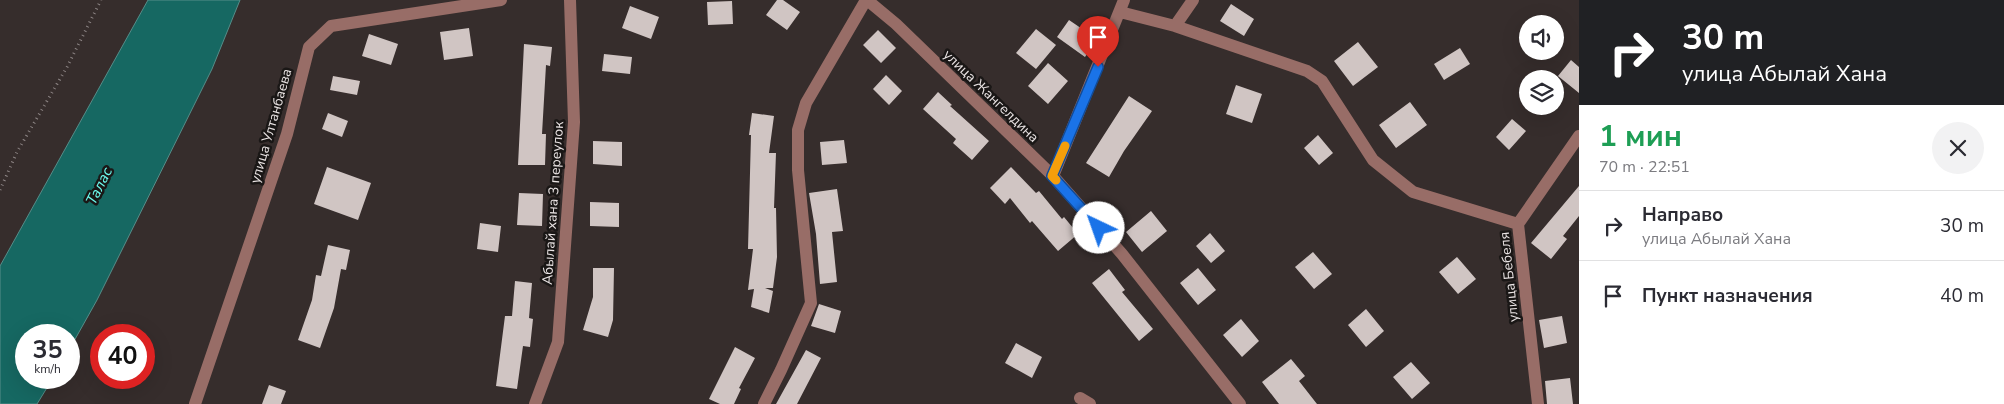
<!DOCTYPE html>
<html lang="ru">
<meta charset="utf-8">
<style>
body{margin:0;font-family:"Nunito Sans",sans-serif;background:#f2f2f3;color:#2b2b33;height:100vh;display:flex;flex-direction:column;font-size:19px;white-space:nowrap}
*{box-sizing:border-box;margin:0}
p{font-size:16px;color:#7c7c81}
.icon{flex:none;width:28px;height:28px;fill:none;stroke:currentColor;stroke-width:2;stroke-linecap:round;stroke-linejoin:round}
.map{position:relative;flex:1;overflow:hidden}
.drawer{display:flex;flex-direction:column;background:#fff;width:425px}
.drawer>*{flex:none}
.banner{background:#202124;color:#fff;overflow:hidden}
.controls{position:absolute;left:1519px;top:15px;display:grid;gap:10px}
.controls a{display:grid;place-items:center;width:45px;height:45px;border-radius:50%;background:#fff;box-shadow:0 5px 20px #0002;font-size:25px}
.speed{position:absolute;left:15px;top:324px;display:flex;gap:10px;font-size:25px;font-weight:700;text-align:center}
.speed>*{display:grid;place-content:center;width:65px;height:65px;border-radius:50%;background:#fff;box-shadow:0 5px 20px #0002;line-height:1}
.speed small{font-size:12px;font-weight:400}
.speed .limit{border:8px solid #d22;background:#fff;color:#111}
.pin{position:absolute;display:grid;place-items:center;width:42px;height:42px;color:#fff;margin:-51px -21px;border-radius:50% 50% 50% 0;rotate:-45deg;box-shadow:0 0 5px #0007}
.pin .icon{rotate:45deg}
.me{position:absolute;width:55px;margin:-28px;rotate:318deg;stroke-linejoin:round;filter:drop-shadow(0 0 4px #0008)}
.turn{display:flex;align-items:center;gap:18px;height:105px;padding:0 20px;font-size:22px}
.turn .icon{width:65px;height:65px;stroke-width:2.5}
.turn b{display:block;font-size:35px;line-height:42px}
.round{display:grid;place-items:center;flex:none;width:52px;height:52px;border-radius:26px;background:#f2f2f3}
.overview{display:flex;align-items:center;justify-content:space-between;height:85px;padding:0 20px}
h1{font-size:30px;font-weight:700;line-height:38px;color:#1e9e55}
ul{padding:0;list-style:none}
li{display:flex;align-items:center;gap:15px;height:70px;padding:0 20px;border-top:1px solid #e1e1e2}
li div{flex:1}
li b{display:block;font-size:19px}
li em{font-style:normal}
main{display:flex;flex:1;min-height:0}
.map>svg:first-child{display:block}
.water{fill:#166862;stroke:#568d89}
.building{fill:#d0c5c3}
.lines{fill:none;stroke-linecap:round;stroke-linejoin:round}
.path{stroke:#8d8585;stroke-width:3;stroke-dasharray:1 4;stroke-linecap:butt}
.minor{stroke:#986d67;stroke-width:12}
.route-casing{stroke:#114b97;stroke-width:12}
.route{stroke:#1a73e8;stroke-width:9}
.slow{stroke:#f59e0b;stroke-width:9}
.labels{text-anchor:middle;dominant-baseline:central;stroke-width:5;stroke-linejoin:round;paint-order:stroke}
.street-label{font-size:14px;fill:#eae4e4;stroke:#1a1716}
.water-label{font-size:15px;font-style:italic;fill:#6dfbef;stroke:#1a1716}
</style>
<main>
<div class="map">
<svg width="1579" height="404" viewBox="0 0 1579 404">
<rect width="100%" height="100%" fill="#362d2c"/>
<path class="water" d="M148 0H240L212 69 97 300 69 350V335H26V378H53L37 404H0V266Z"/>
<path class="building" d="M777 0H783L800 12 787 30 766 15Z
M732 1 733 24 708 25 707 2Z
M1231 4 1254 19 1244 36 1220 21Z
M630 6 659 17 651 39 622 28Z
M1069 20 1097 39 1085 57 1057 37Z
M469 28 473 56 444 60 440 32Z
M1036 29 1056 45 1036 69 1016 53Z
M878 30 896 48 881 63 863 45Z
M369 34 398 44 391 65 362 56Z
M1358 42 1378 67 1353 86 1334 61Z
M524 44 552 47 550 66 546 65 542 134H546L545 165H518Z
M1460 48 1470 64 1444 80 1434 64Z
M604 54 632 57 630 74 602 71Z
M1571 60 1579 67V93L1558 76Z
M1048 63 1068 81 1048 104 1028 86Z
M886 75 902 91 889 105 873 89Z
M333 76 360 81 357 95 330 90Z
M1236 85 1262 94 1252 123 1226 114Z
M938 92 952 105 950 106 989 141 972 160 953 143 956 139 923 109Z
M1129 96 1152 111 1124 151 1109 177 1086 163Z
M1410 102 1427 125 1396 148 1379 125Z
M328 113 348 121 342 137 322 129Z
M752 113 774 116 769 153H776L774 208H776L777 257 773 288H765L773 291 769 313 751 307 754 289 748 290 753 249H748L751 135H749Z
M1512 119 1526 131 1509 150 1496 137Z
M1318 135 1333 153 1319 165 1304 148Z
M844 140 847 163 822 165 820 142Z
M593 141 622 142V166L593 164Z
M327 167 371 183 358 220 314 204Z
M1011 167 1036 193 1039 191 1062 219 1064 217 1078 234 1058 251 1032 221 1030 223 1010 198 1005 204 990 188Z
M1579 186V216L1563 236 1567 239 1551 259 1531 243Z
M837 189 843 231 832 232 837 282 820 284 816 234 809 193Z
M519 193 543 194 542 226 517 225Z
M590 202 619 203V227L590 226Z
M1151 211 1167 231 1142 252 1126 232Z
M480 223 501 226 498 252 477 249Z
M1210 233 1225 251 1211 263 1196 246Z
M328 245 350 250 346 270 341 269 334 308 320 348 298 340 312 300 316 275 321 276Z
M1313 252 1332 274 1314 289 1295 267Z
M1457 257 1476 279 1458 294 1439 272Z
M593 268H614L613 320 608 337 583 330 593 297Z
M1198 268 1216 290 1198 305 1180 283Z
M1109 269 1125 290 1122 292 1153 329 1139 341 1092 283Z
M515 281 532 283 529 318 533 319 530 347 523 346 517 389 496 386 505 316H512Z
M819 304 841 311 835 333 811 326Z
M1366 309 1384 331 1366 347 1348 325Z
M1562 316 1567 343 1544 348 1539 320Z
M1241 319 1259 341 1242 357 1223 335Z
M1016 343 1042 357 1032 378 1005 363Z
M735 347 755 358 739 388 741 389 734 404H720L709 399Z
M806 350 821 358 797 404H776Z
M1291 359 1305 376 1299 381 1317 404H1279L1262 382Z
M1411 362 1430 383 1412 399 1393 377Z
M1570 378 1573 404H1547L1545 381Z
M269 385 286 391 281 404H262Z"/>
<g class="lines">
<path class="path" d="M0 190 17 152 67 67 101 0"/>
<path class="minor" d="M867 0 896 24 1053 176 1122 254 1240 404
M1120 12 1175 26 1193 0
M1175 26 1307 71 1322 81 1373 160 1413 192 1518 224
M1053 176 1124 0
M1080 398 1090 404
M195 404 287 134 309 47 331 26 501 0
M535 404 558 342 574 122 570 0
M764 404 781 370 811 303 798 170V130L806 103 866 0
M1538 404 1518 224 1579 136"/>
</g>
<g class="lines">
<g class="route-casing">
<path id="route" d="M1098 67 1052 176 1099 228"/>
</g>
<use href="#route" class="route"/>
<path class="slow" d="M1056 180 1052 176 1065 146"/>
</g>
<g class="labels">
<g class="street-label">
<text transform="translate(991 96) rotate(44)">улица Жангелдина</text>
<text transform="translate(271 126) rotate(-74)">улица Ултанбаева</text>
<text transform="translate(553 203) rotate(-86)">Абылай хана 3 переулок</text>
<text transform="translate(1509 277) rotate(-96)">улица Бебеля</text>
</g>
<g class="water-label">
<text transform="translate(99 186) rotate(-63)">Талас</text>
</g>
</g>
</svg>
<div class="controls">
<a><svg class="icon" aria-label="sound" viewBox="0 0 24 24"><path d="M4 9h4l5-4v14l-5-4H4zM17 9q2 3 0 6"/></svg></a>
<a><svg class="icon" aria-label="layers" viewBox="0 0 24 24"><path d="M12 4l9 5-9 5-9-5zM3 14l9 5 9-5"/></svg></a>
</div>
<div class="speed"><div>35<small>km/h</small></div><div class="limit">40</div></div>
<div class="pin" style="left:1098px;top:67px;background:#d93025"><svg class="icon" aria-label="arrive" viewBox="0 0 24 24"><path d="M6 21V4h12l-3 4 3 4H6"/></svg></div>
<svg class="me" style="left:1099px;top:228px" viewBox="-20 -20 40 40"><circle r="19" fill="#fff"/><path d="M0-13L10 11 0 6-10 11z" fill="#1a73e8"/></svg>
</div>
<section class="drawer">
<div class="banner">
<div class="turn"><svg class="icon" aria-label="right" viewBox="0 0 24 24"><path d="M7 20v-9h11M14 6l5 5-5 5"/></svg><div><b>30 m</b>улица Абылай Хана</div></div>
</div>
<div class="overview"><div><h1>1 мин</h1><p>70 m · 22:51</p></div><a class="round"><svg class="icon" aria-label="close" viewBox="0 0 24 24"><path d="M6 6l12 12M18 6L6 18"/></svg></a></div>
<ul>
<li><svg class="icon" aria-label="right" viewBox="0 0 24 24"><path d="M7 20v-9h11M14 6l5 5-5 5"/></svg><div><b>Направо</b><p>улица Абылай Хана</p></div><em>30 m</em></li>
<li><svg class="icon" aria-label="arrive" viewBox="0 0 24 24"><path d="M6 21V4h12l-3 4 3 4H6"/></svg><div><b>Пункт назначения</b></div><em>40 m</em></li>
</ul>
</section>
</main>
